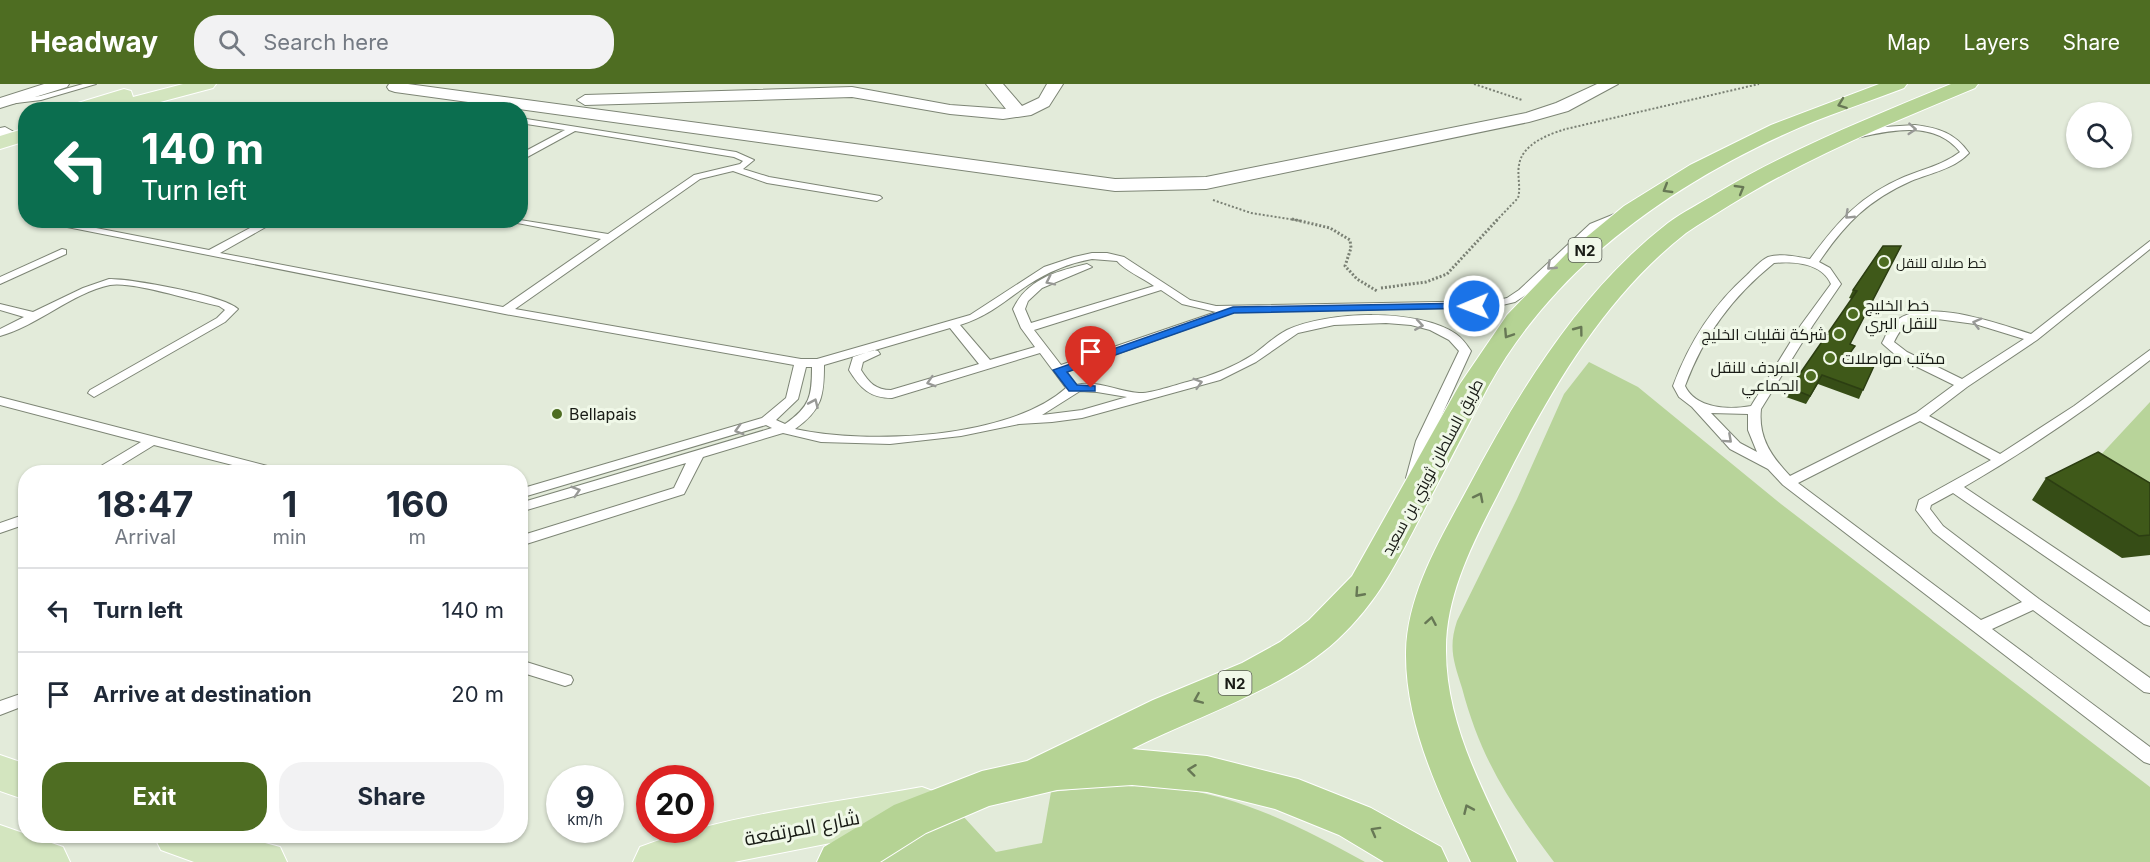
<!DOCTYPE html>
<meta charset="utf-8">
<style>
body{margin:0;font-family:Inter,Cairo,sans-serif;background:#f2f2f3;color:#1f2937;height:100vh;display:flex;flex-direction:column;font-size:22px;white-space:nowrap}
*{box-sizing:border-box;margin:0}
p{font-size:20px;color:#747a83}
.icon{flex:none;width:33px;height:33px;fill:none;stroke:currentColor;stroke-width:2;stroke-linecap:round;stroke-linejoin:round}
.map{position:relative;flex:1;overflow:hidden}
.side{position:absolute;left:18px;top:381px;width:510px;height:378px;display:flex;flex-direction:column;background:#fff;border-radius:24px;box-shadow:0 2px 4px #0004}
.side>*{flex:none}
.top-card{position:absolute;left:18px;top:18px;width:510px;height:126px;border-radius:24px;box-shadow:0 2px 4px #0004;background:#0b6e4f;color:#fff;overflow:hidden}
.fabs{position:absolute;left:2066px;top:18px;display:grid;gap:12px}
.fabs a{display:grid;place-items:center;width:66px;height:66px;border-radius:50%;background:#fff;box-shadow:0 2px 4px #0004;font-size:30px}
.speed{position:absolute;left:546px;top:681px;display:flex;gap:12px;font-size:30px;font-weight:700;text-align:center}
.speed>*{display:grid;place-content:center;width:78px;height:78px;border-radius:50%;background:#fff;box-shadow:0 2px 4px #0004;line-height:1}
.speed small{font-size:15px;font-weight:400}
.speed .limit{border:9px solid #d22;background:#fff;color:#111}
.pin{position:absolute;display:grid;place-items:center;width:51px;height:51px;color:#fff;margin:-62px -26px;border-radius:50% 50% 50% 0;rotate:-45deg;box-shadow:0 0 6px #0007}
.pin .icon{rotate:45deg}
.me{position:absolute;width:66px;margin:-33px;rotate:269deg;stroke-linejoin:round;filter:drop-shadow(0 0 4px #0008)}
.turn{display:flex;align-items:center;gap:21px;height:126px;padding:0 24px;font-size:27px}
.turn .icon{width:78px;height:78px;stroke-width:2.5}
.turn b{display:block;font-size:42px;line-height:51px}
.eta{display:flex;justify-content:space-evenly;align-items:center;height:102px;text-align:center}
.eta b{font-size:36px;font-weight:700;line-height:42px}
.cta{display:flex;gap:12px;margin-top:auto;padding:12px 24px}
.cta a{flex:1;height:69px;border-radius:24px;background:#4e6d22;color:#fff;font-size:24px;font-weight:700;line-height:69px;text-align:center}
.cta a+a{background:#f2f2f3;color:#1f2937}
ul{padding:0;list-style:none}
li{display:flex;align-items:center;gap:18px;height:84px;padding:0 24px;border-top:2px solid #e0e1e3}
li div{flex:1}
li b{display:block;font-size:22px}
li em{font-style:normal}
header{display:flex;align-items:center;gap:36px;box-sizing:border-box;height:84px;padding:0 30px;background:#4e6d22;color:#fff}
header strong{font-size:28px}
nav{display:flex;gap:33px;margin-inline-start:auto;font-size:21px}
.search{width:420px;height:54px;background:#f2f2f3;display:flex;align-items:center;gap:15px;box-sizing:border-box;padding:0 21px;border-radius:24px;color:#747a83;font-size:22px}
.map>svg:first-child{display:block}
.green{fill:#b8d49a}
.lines{fill:none;stroke-linecap:round;stroke-linejoin:round}
.lane-casing{stroke:#7d8575;stroke-width:2}
.street-casing{stroke:#7d8575;stroke-width:2}
.primary-casing{stroke:#fff;stroke-width:2}
.highway-casing{stroke:#fff;stroke-width:2}
.path-far1{stroke:#7a8074;stroke-width:2;stroke-dasharray:2 2;stroke-linecap:butt}
.path{stroke:#7a8074;stroke-width:3;stroke-dasharray:2 2;stroke-linecap:butt}
.lane{fill:#fff;fill-rule:evenodd}
.street{fill:#fff;fill-rule:evenodd}
.primary{fill:#d3e5bf;fill-rule:evenodd}
.highway{fill:#b5d394;fill-rule:evenodd}
.wall{fill:#364d16}
.building{fill:#3f5919;stroke:#2c3e12;stroke-width:1.5}
.oneway{stroke:#677855}
.oneway2{stroke:#989996}
.route{fill:#1a73e8;stroke:#114b97;stroke-width:1.5}
.poi-dot{fill:#4e6d22;stroke:#f0f8e8;stroke-width:2}
.labels{text-anchor:middle;dominant-baseline:central;stroke-width:6;stroke-linejoin:round;paint-order:stroke}
.far-poi-label{font-size:14px;fill:#191c16;stroke:#f0f8e8;text-anchor:start}
.shield{fill:#f0f8e8;stroke:#5a5e55;stroke-width:1.5}
.shield-label{font-size:15px;font-weight:bold;fill:#191c16}
.poi-label{font-size:16px;fill:#191c16;stroke:#f0f8e8;text-anchor:start}
.street-label{font-size:16px;fill:#191c16;stroke:#f0f8e8}
.near-street-label{font-size:20px;fill:#191c16;stroke:#f0f8e8}
</style>
<header>
<strong>Headway</strong>
<div class="search"><svg class="icon" aria-label="search" viewBox="0 0 24 24"><circle cx="10" cy="10" r="6"/><path d="M15 15l6 6"/></svg>Search here</div>
<nav><a>Map</a><a>Layers</a><a>Share</a></nav>
</header>
<div class="map">
<svg width="2150" height="778" viewBox="0 0 2150 778">
<rect width="100%" height="100%" fill="#e3ebda"/>
<path class="green" d="M1589 278 1638 303 1781 420 2150 703V778H1554C1510 719 1481 676 1462 604 1454 578 1448 564 1457 537L1517 415 1564 310Z
M2150 318V430L2083 390Z
M1108 702C1130 702 1151 702 1173 704 1241 712 1306 745 1365 778H872L905 757 962 731 996 768 1042 759 1051 708Z"/>
<g class="lines">
<g class="lane-casing">
<path id="lane" d="M83 0H96L41 16 0 21V17H3L40 12Z
M520 34 736 68 754 76 743 85 769 93 880 112 882 114 877 117 767 99 733 87 700 95 515 225 801 275H817L970 231 1044 183 1074 173 1092 169H1107L1124 173 1190 216 1216 222 1494 217 1507 214 1519 206 1590 140 1622 127 1630 129 1598 144 1527 210 1515 218 1494 223 1234 228 1066 288 1076 301C1098 296 1117 307 1139 309 1150 310 1175 301 1187 298 1211 292 1234 283 1254 270 1265 262 1275 252 1287 246 1328 227 1418 224 1456 250 1462 254 1467 261 1471 267L1430 357 1418 397 1413 398 1406 394 1416 357 1459 267 1449 256 1430 246 1411 241 1386 239 1334 241 1298 249 1256 278 1220 296 1082 334 1052 338 1019 340 961 352 890 360 821 358 783 349 703 373 684 410 520 462V452L674 404 686 379 520 428V419L772 344 766 341 520 414V405L762 334 786 314 794 281 505 230 32 136H55L209 166 265 136H278L220 169 503 223 601 155 501 136H520L608 150 694 91 740 80 743 77 734 73 575 47 520 77V70L565 46 520 39ZM1092 175 1117 177C1124 186 1143 194 1154 202L1031 239 1025 225 1028 217 1042 204 1092 183 1087 180C1057 187 1027 195 1013 225L1021 244 1035 263 990 276 960 241C989 232 1003 218 1028 201 1048 188 1069 179 1092 175ZM1161 206 1182 220 1216 228 1061 281 1034 246ZM950 244 979 280 891 306C876 306 869 299 861 286L863 278 880 270 878 267 874 266 853 273 849 286C860 304 870 314 892 314L1040 269 1066 304C1009 355 868 361 795 345 822 326 824 312 824 281ZM806 283H812C812 312 810 323 785 340L776 336 798 315ZM1080 307 1097 308 1127 313 1082 326 1042 331Z
M1915 41C1939 44 1955 49 1969 69 1954 85 1931 89 1911 97 1868 116 1845 140 1819 178L1830 184 1841 200 1813 241 1761 325C1758 353 1771 372 1790 392L1916 329 1954 301 1899 274 1884 261 1882 259C1885 254 1887 247 1891 242 1916 209 2000 240 2031 250L2150 157V165L2037 256 1967 303 1929 332 2000 370 2074 322 2150 266V276C2091 323 2029 365 1964 403L2150 528V542L2144 540 1953 409 1931 421 1930 425 1943 442 2039 515 2150 594V609L2144 608 2033 526 1992 545 2150 663V680L2144 678 1783 401 1768 385 1730 365 1692 323 1679 313 1673 302C1689 259 1712 222 1747 191 1753 185 1761 176 1768 173 1781 169 1798 173 1810 175 1838 137 1860 112 1904 93 1923 85 1943 81 1960 68 1935 36 1891 46 1856 54L1852 51 1884 43ZM1774 179C1794 177 1822 179 1831 200L1801 241 1751 322C1729 326 1696 325 1685 302 1704 251 1732 213 1774 179ZM1930 234 1975 240 2024 255 1962 295 1907 268 1894 258C1903 239 1910 237 1930 234ZM1711 329 1748 330V346L1757 368 1740 359ZM1920 337 1991 376 1919 416 1916 426 1933 448 2022 518 1981 536 1798 399Z
M62 165 66 166V170L0 200V193Z
M109 195C132 195 223 211 238 225L225 238 94 313 88 309 90 306 217 234 225 226 219 222C194 217 132 197 110 201 72 209 37 242 0 252V245L24 233 0 226V220L33 228 83 204Z
M0 313 279 385 281 388H260L154 361 110 388H95L96 385 141 358 0 321Z
M26 430V440L0 449V439Z
M520 576 571 592 573 596 571 600 565 602 520 588Z
M26 608V621L0 631V617Z"/>
</g>
<g class="street-casing">
<path id="street" d="M44 0H69L67 3 0 24V14Z
M389 0H408L1115 95 1206 93 1526 29 1556 19 1597 0H1618L1568 27 1529 38 1206 105 1115 107 395 8 389 6 387 3Z
M986 0H1003L1022 22 1039 14 1047 0H1063L1049 22 1031 31 1003 35 950 30 852 13 585 21 577 16 585 11 852 3 950 21 1006 25Z
M5 43 14 48 11 52 0 54V44Z"/>
</g>
<g class="primary-casing">
<path id="primary" d="M183 0H216L213 4 130 26H65L68 22 124 5 131 7 133 13Z
M26 44V57L0 65V52Z
M0 671 26 680V716L0 707Z
M922 703 938 709 944 722 938 735 922 741 734 778H633L640 763C729 730 828 720 922 703Z
M0 741 63 763 70 778H0Z
M154 752H239L280 763 287 778H194L161 766Z"/>
</g>
<g class="highway-casing">
<path id="highway" d="M1879 0H1907L1904 4C1865 19 1824 32 1785 50 1666 104 1552 186 1488 303 1466 345 1444 387 1422 430 1396 479 1379 517 1337 556 1284 605 1197 632 1132 665L1207 672 1298 695 1371 724 1441 763 1448 778H1384L1339 751 1275 725 1207 708 1132 701 1057 706 989 722 926 749 880 778H817L824 763 894 721 982 687 1027 677 1153 616 1242 579 1280 558 1309 536 1352 492 1460 300 1507 231 1567 169 1624 122 1690 81 1771 41Z
M1951 0H1978L1975 4C1891 39 1808 73 1730 121 1716 130 1700 139 1686 149 1604 213 1549 308 1503 400 1477 451 1445 508 1446 567 1446 642 1486 712 1517 778H1471C1441 713 1405 642 1406 568 1407 509 1442 452 1469 402 1520 306 1580 207 1668 139 1683 128 1701 119 1717 109 1791 65 1871 33 1951 0Z"/>
</g>
<path class="path-far1" d="M1474 0 1522 16
M1213 116 1251 129 1302 137
M1496 137 1518 114C1521 103 1517 92 1519 81 1522 60 1549 50 1566 45L1759 0"/>
<path class="path" d="M1292 135 1330 144 1350 156 1351 164 1345 182 1357 195 1377 207
M1381 204 1426 198 1447 190 1498 135"/>
<use href="#lane" class="lane"/>
<use href="#street" class="street"/>
<use href="#primary" class="primary"/>
<use href="#highway" class="highway"/>
</g>
<path class="wall" d="M1883 162 1850 260 1855 262 1848 273 1863 306 1859 315 1818 300 1806 320 1786 313 1790 304 1852 215 1849 214 1853 206Z
M2046 394 2150 399V471L2122 474 2032 416Z"/>
<path class="building" d="M1883 162H1901L1850 260 1855 262 1847 273 1874 282 1863 306 1822 291 1810 312 1790 304 1857 207 1853 206Z
M2098 368 2150 399V451L2139 452 2046 394Z"/>
<defs><path id="oneway-chevron" d="M-2-3.5L2.5 0L-2 3.5" fill="none" stroke-width="1.6" stroke-linecap="round" stroke-linejoin="round" transform="scale(1.5)"/></defs>
<g class="oneway">
<use href="#oneway-chevron" transform="translate(1842 20) rotate(160)"/>
<use href="#oneway-chevron" transform="translate(1667 105) rotate(149)"/>
<use href="#oneway-chevron" transform="translate(1740 105) rotate(-30)"/>
<use href="#oneway-chevron" transform="translate(1579 246) rotate(-53)"/>
<use href="#oneway-chevron" transform="translate(1508 250) rotate(123)"/>
<use href="#oneway-chevron" transform="translate(1479 413) rotate(-63)"/>
<use href="#oneway-chevron" transform="translate(1359 509) rotate(132)"/>
<use href="#oneway-chevron" transform="translate(1431 537) rotate(-80)"/>
<use href="#oneway-chevron" transform="translate(1198 615) rotate(157)"/>
<use href="#oneway-chevron" transform="translate(1192 686) rotate(-173)"/>
<use href="#oneway-chevron" transform="translate(1468 725) rotate(-114)"/>
<use href="#oneway-chevron" transform="translate(1375 747) rotate(-151)"/>
</g>
<g class="oneway2">
<use href="#oneway-chevron" transform="translate(1912 45) rotate(4)"/>
<use href="#oneway-chevron" transform="translate(1849 131) rotate(136)"/>
<use href="#oneway-chevron" transform="translate(1551 182) rotate(137)"/>
<use href="#oneway-chevron" transform="translate(1050 197) rotate(154)"/>
<use href="#oneway-chevron" transform="translate(1977 239) rotate(-165)"/>
<use href="#oneway-chevron" transform="translate(1419 241) rotate(9)"/>
<use href="#oneway-chevron" transform="translate(931 298) rotate(163)"/>
<use href="#oneway-chevron" transform="translate(1198 299) rotate(-16)"/>
<use href="#oneway-chevron" transform="translate(814 319) rotate(-66)"/>
<use href="#oneway-chevron" transform="translate(739 346) rotate(164)"/>
<use href="#oneway-chevron" transform="translate(1728 355) rotate(42)"/>
<use href="#oneway-chevron" transform="translate(576 407) rotate(-17)"/>
</g>
<path class="route" d="M1474 219 1478 220V224L1234 229 1067 288 1077 301 1095 302V307H1069L1053 286 1233 223Z"/>
<g class="poi-dot">
<circle cx="1884" cy="178" r="6"/>
<circle cx="1853" cy="230" r="6"/>
<circle cx="1839" cy="250" r="6"/>
<circle cx="1830" cy="274" r="6"/>
<circle cx="1811" cy="292" r="6"/>
<circle cx="557" cy="330" r="6"/>
</g>
<g class="labels">
<g class="far-poi-label">
<text x="1896" y="178">خط صلاله للنقل</text>
</g>
<g class="shield">
<rect x="1568.5" y="154" width="33" height="24" rx="4.5"/>
<rect x="1218.5" y="587" width="33" height="24" rx="4.5"/>
</g>
<g class="shield-label">
<text x="1585" y="166">N2</text>
<text x="1235" y="599">N2</text>
</g>
<g class="poi-label">
<text x="1865" y="221">خط الخليج<tspan x="1865" dy="18">للنقل البري</tspan></text>
<text x="1827" y="250" text-anchor="end">شركة نقليات الخليج</text>
<text x="1842" y="274">مكتب مواصلات</text>
<text x="1799" y="283" text-anchor="end">المردف للنقل<tspan x="1799" dy="18">الجماعي</tspan></text>
<text x="569" y="330">Bellapais</text>
</g>
<g class="street-label">
<text transform="translate(1432 383) rotate(-62)">طريق السلطان ثويني بن سعيد</text>
</g>
<g class="near-street-label">
<text transform="translate(802 744) rotate(-11)">شارع المرتفعة</text>
</g>
</g>
</svg>
<div class="fabs">
<a><svg class="icon" aria-label="search" viewBox="0 0 24 24"><circle cx="10" cy="10" r="6"/><path d="M15 15l6 6"/></svg></a>
</div>
<div class="speed"><div>9<small>km/h</small></div><div class="limit">20</div></div>
<div class="pin" style="left:1091px;top:304px;background:#d93025"><svg class="icon" aria-label="arrive" viewBox="0 0 24 24"><path d="M6 21V4h12l-3 4 3 4H6"/></svg></div>
<svg class="me" style="left:1474px;top:222px" viewBox="-20 -20 40 40"><circle r="17" fill="#1a73e8" stroke="#fff" stroke-width="3"/><path d="M0-11L8 9 0 5-8 9z" fill="#fff"/></svg>
<div class="top-card">
<div class="turn"><svg class="icon" aria-label="left" viewBox="0 0 24 24"><path d="M17 20v-9H6M10 6l-5 5 5 5"/></svg><div><b>140 m</b>Turn left</div></div>
</div>
<section class="side">
<div class="eta">
<div><b>18:47</b><p>Arrival</p></div>
<div><b>1</b><p>min</p></div>
<div><b>160</b><p>m</p></div>
</div>
<ul>
<li><svg class="icon" aria-label="left" viewBox="0 0 24 24"><path d="M17 20v-9H6M10 6l-5 5 5 5"/></svg><div><b>Turn left</b></div><em>140 m</em></li>
<li><svg class="icon" aria-label="arrive" viewBox="0 0 24 24"><path d="M6 21V4h12l-3 4 3 4H6"/></svg><div><b>Arrive at destination</b></div><em>20 m</em></li>
</ul>
<div class="cta"><a>Exit</a><a>Share</a></div>
</section>
</div>
